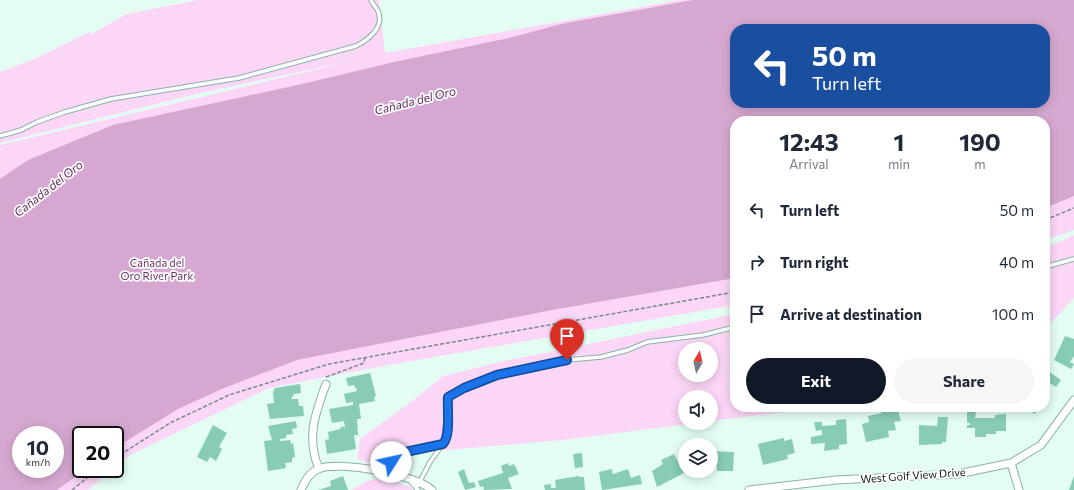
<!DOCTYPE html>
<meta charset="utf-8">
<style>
body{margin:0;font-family:Commissioner,sans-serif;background:#f6f6f7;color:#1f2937;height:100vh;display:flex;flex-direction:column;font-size:15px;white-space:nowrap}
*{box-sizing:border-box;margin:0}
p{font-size:13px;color:#747a83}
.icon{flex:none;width:22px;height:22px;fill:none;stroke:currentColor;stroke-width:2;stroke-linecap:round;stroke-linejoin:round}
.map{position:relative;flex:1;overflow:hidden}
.drawer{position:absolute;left:730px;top:116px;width:320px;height:296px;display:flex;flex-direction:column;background:#fff;border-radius:16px;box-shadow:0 2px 10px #0003}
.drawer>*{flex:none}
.guide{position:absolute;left:730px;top:24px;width:320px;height:84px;border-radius:16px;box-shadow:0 2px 10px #0003;background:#1a4fa0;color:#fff;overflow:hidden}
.needle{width:26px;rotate:9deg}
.controls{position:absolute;left:678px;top:342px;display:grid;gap:8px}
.controls a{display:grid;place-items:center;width:40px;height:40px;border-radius:50%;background:#fff;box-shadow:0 2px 10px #0003;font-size:20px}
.speed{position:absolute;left:12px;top:426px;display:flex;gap:8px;font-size:20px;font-weight:700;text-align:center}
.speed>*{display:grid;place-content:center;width:52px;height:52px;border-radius:50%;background:#fff;box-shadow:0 2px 10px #0003;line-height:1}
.speed small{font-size:10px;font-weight:400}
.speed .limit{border:2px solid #111;border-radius:6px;background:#fff;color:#111}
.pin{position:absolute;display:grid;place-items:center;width:34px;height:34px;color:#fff;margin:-41px -17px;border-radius:50% 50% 50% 0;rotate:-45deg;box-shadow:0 0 4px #0007}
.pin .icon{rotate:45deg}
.me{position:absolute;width:44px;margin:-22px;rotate:55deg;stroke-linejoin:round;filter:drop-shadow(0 0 3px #0008)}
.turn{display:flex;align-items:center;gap:14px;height:84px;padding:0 16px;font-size:18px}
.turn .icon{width:52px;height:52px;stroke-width:2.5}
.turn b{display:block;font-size:28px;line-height:34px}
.eta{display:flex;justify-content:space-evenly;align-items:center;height:68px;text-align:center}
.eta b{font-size:24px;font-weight:700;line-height:28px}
.action{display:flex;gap:8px;margin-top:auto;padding:8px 16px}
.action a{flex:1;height:46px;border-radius:24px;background:#111827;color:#fff;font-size:16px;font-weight:700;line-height:46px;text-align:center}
.action a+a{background:#f6f6f7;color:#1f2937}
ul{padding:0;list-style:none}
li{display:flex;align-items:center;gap:12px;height:52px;padding:0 16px}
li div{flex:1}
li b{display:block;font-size:15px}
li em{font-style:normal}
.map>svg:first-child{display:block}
.green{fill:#fbd6f7;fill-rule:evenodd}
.water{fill:#d6a8d1;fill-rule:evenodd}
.building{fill:#88ccb5}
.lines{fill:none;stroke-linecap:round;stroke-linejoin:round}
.lane-casing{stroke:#8ab3a4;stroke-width:5.5}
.street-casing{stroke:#8ab3a4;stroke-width:9}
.path{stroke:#758b83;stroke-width:1.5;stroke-dasharray:4 2;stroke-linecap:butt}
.lane{stroke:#fff;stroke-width:3.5}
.street{stroke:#fff;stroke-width:7}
.route-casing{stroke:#114b97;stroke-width:10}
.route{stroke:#1a73e8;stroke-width:7}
.labels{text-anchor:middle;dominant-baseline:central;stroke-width:3.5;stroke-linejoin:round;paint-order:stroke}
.park-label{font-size:11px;fill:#6d356a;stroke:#fff}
.street-label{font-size:11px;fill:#0a1b16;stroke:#fff}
.water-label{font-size:12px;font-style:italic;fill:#632c60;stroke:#fff}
</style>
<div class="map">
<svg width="1074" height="490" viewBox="0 0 1074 490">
<rect width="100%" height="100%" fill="#e3fdf3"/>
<path class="green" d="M198 0H379L385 53 680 0H1074V230L1045 240V121H735V305L383 366 269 388 128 456 115 467V435H81V469H113L88 490H0V145L356 60 200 93 0 143V72L37 58 89 32 92 34 126 14ZM735 29H1045V103H735ZM21 435H55V469H21Z
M1074 235V298L1045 329V248Z
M735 314V407H826L711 421V397H685V423H696L562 440 389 455 377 466 357 459 360 439 415 399 443 376 504 361ZM685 349H711V375H685Z
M383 478 409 486 413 490H352L366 481Z"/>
<path class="water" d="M693 0H1074V196L1045 208V121H735V278L552 310 297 360 224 388 178 409 115 448V435H81V469H86L57 490H0V179L28 160 113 125 302 84 394 62 513 37 561 24ZM735 29H1045V103H735ZM21 435H55V469H21Z"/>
<path class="building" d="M1065 336 1074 339V356L1070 362 1074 364 1071 369 1054 360Z
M1045 369 1061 380 1056 387 1045 380Z
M370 373 376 396 374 397 375 401 359 404 361 419H357L358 435H354L356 449 327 454 325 440 329 439 328 432 340 429 342 426 345 428 344 421 332 423 329 409 353 405V402L346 403 344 394 357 391 356 387 355 388 354 385 348 386 346 378Z
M300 384 301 393 294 394 291 399H298L299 406H303L304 416 270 419 267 404 274 403 273 392 275 388Z
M892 407H897L901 421 894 422 896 430 888 431 889 437 866 442 862 424 869 422 868 416 882 413 881 410Z
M1024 407H1040L1035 414Z
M967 412H976L975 418H995V415L1006 414V431H996V434H986V437H975V428H967V425H970V423H967Z
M938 417H948L946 442H942V444L919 445V425L937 426Z
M846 419 847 444 839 445V449L824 451 825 443 811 444V437L822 435V430L816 431 814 422H822V426L836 425V420Z
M296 421 297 428 292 429 293 434 286 435V438L280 439V441L290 440 291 444 293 443 295 457 292 458V462L285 463 286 468 268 471 264 441 272 440 268 426Z
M213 425 227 433 219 447 222 449 216 461 210 457 207 462 197 457Z
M784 438V441L792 439 795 453 787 455 788 459 763 465 758 444Z
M711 451 734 452 733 471H717V467L711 466Z
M582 453 583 467 575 468 573 454Z
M674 454 684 473 657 487 652 471 663 464 661 460Z
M508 463 509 466 514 464 519 474 508 478 512 489 484 490 483 486 480 487 478 481 503 473 501 466Z
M464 469 469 483 474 482 476 487 465 490 458 472Z
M612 469 613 474 628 469 631 478 640 475 642 484 602 490 599 472Z
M343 476 348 490H318L331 486 330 481Z
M579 476V477H584L585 490H545L544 485 551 484V488H556L555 480Z
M1074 476V490H1069Z"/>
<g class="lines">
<g class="lane-casing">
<path id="lane" d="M0 136 21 130 37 122 65 112 111 99 239 78 356 46C368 40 385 27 378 11 376 7 373 5 371 0
M1045 267 1074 259
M443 444 448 436V397L464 388 497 375 567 360 601 357 628 350 647 342 703 335 735 327
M402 474 392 466 393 458 396 454 443 444 430 462 417 487
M411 482 418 490"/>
</g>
<g class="street-casing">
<path id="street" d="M1011 463 1019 490
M319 469C306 438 315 414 326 384
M301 490C305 481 309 473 318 469 339 460 416 475 432 490
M749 490 836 480 958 474 1011 463 1041 445 1074 400"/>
</g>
<path class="path" d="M1045 220 1074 208
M326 377 364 363 365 357
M115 458 170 423 229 395 329 364 735 292
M72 490 98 469"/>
<use href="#lane" class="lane"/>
<use href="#street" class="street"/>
</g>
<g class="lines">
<g class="route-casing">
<path id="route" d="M391 462 396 454 443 444C451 435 447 410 448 397L464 388 497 375 567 360"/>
</g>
<use href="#route" class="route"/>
</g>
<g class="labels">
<g class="park-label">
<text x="157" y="262">Cañada del<tspan x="157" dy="13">Oro River Park</tspan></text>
</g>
<g class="street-label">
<text transform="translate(913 475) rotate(-4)">West Golf View Drive</text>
</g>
<g class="water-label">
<text transform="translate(415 100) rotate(-14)">Cañada del Oro</text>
<text transform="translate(48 188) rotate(-38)">Cañada del Oro</text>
</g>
</g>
</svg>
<div class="controls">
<a><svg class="needle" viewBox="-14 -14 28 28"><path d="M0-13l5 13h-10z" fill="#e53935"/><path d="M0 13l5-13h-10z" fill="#747a83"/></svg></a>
<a><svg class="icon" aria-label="sound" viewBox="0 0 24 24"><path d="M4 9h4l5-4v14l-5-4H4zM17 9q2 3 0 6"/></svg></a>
<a><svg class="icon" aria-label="layers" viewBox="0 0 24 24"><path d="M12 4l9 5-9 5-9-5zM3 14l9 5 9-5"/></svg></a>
</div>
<div class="speed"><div>10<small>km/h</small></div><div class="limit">20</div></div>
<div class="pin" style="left:567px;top:360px;background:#d93025"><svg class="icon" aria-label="arrive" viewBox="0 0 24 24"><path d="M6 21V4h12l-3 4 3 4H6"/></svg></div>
<svg class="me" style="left:391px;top:462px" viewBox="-20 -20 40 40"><circle r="19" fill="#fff"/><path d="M0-13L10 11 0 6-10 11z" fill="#1a73e8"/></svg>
<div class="guide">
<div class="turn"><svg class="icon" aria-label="left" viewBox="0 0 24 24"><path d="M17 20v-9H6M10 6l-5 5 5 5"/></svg><div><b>50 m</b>Turn left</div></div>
</div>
<section class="drawer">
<div class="eta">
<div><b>12:43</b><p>Arrival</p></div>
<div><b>1</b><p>min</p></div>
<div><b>190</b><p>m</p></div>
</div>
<ul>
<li><svg class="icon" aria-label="left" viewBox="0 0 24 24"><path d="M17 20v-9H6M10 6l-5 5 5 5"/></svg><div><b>Turn left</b></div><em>50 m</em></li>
<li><svg class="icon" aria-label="right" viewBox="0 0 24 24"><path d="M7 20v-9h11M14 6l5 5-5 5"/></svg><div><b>Turn right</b></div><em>40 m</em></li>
<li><svg class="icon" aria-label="arrive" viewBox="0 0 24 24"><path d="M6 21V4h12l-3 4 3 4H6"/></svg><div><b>Arrive at destination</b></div><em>100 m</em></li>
</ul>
<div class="action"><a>Exit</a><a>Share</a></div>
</section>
</div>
